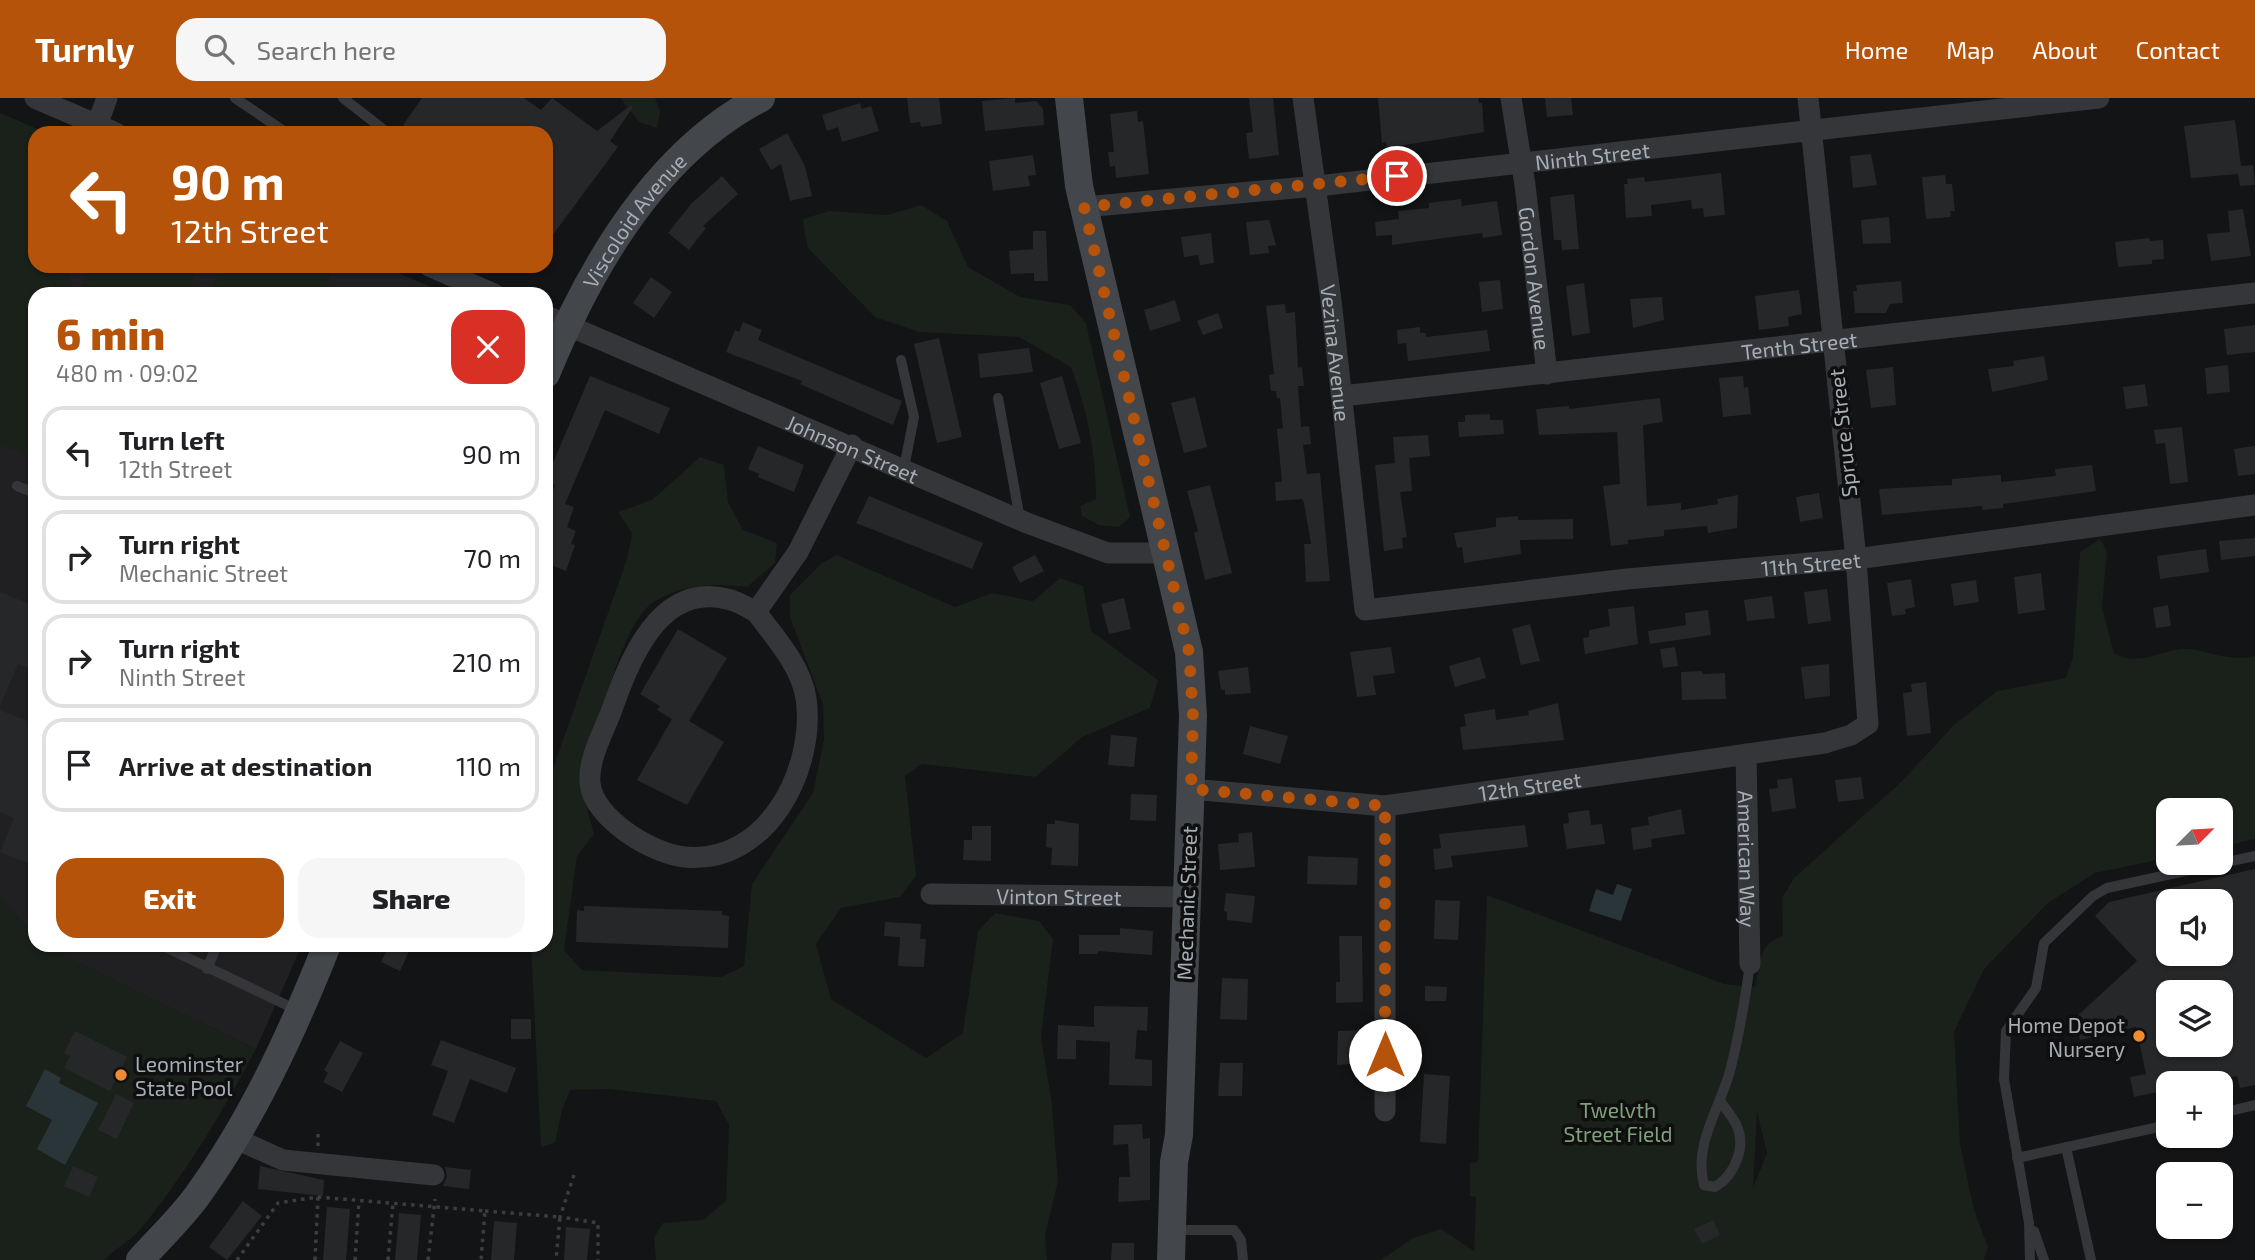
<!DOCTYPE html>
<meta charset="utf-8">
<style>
body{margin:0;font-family:"Exo 2",sans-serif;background:#f6f6f6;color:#202124;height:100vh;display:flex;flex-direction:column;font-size:26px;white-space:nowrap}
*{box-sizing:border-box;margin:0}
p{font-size:23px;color:#757577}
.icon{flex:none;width:38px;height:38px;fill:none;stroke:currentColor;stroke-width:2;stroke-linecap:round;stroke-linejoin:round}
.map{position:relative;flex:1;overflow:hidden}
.drawer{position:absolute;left:28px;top:189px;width:525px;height:665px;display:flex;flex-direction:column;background:#fff;border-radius:21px;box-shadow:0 2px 5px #0004}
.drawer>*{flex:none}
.banner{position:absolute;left:28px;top:28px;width:525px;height:147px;border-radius:21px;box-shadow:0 2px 5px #0004;background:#b45309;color:#fff;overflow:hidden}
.needle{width:46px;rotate:66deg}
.fabs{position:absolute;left:2156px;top:700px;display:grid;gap:14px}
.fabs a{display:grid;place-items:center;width:77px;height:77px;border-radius:14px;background:#fff;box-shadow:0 2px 5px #0004;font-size:35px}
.pin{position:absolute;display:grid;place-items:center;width:60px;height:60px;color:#fff;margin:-30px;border:4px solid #fff;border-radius:50%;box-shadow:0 2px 7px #0007}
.me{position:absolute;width:77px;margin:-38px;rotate:0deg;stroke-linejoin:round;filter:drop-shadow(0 0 5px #0008)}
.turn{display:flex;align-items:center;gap:24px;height:147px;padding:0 28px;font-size:32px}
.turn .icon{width:91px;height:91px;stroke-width:2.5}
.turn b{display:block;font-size:49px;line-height:60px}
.round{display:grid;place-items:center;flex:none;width:74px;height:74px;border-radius:21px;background:#f6f6f6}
.summary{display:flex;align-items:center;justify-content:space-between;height:119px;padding:0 28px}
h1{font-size:42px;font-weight:800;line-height:52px;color:#b45309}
.cta{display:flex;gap:14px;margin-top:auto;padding:14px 28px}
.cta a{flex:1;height:80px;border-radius:21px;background:#b45309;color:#fff;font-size:28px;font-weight:800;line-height:80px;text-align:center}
.cta a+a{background:#f6f6f6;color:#202124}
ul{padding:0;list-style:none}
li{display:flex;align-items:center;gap:21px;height:94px;margin:0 14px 10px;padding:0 14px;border:4px solid #e0e0e0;border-radius:21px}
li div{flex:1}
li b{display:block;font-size:26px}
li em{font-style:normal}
header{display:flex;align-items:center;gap:42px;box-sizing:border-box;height:98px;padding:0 35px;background:#b45309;color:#fff}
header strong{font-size:33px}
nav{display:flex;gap:38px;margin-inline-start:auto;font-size:24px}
.search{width:490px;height:63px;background:#f6f6f6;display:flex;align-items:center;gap:18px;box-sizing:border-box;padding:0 24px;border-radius:21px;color:#757577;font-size:26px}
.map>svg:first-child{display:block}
.built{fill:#202022}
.green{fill:#1a201a;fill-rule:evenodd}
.water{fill:#2a3539}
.building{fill:#262729;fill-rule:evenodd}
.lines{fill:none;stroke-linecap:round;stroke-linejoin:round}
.path{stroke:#3b3e41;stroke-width:3.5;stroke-dasharray:3.5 5;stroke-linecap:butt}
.lane{stroke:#35363a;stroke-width:10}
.street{stroke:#35363a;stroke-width:21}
.secondary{stroke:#43464a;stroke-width:28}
.route{stroke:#b45309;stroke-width:12;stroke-dasharray:0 21.6}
.poi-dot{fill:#ef8c32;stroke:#0f0f10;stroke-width:2.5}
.labels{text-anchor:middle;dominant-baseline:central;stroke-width:7;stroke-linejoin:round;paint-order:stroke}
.street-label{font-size:21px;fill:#a5adb5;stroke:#0f0f10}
.poi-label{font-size:21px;fill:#a5adb5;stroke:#0f0f10;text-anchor:end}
.park-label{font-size:21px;fill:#81a07c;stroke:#0f0f10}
</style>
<header>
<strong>Turnly</strong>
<div class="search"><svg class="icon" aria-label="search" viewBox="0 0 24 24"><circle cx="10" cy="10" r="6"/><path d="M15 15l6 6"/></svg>Search here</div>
<nav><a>Home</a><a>Map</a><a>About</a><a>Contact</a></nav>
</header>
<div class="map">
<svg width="2255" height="1162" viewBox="0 0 2255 1162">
<rect width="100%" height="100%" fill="#131415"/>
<path class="built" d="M41 168H382L447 196H35V845L0 828V258Z
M40 847H302L256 951Z"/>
<path class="green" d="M620 0H655L660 13 657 30 639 24Z
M0 15 47 35H35V168H67L73 196H35V360L0 347Z
M921 107 947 123 968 169 1020 199 1070 207 1086 225 1130 419 1119 429 1099 427 1082 418 1080 408 1096 401C1096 355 1087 312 1071 269L1019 239 919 234 875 219 807 149 803 121 829 113 887 117Z
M90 168H199L187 196H78Z
M222 168H335L323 196H210Z
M700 359 724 367 728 404 743 432 777 445 775 465 747 489C715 485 682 486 654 504 619 526 597 637 586 678L583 696 594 736 577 758 564 852 582 872 721 879 744 868 752 786 813 695 824 641 823 607 790 519V497L822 465 837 457 955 509 992 495 1033 503 1060 480 1083 488 1091 533 1158 582 1150 610 1082 639 1036 679 922 666 905 678 916 778 900 799 841 810 816 846 831 901 926 960 963 935 978 833 995 815 1039 823 1053 841 1041 938 1052 1007 1058 1083 1045 1137 1047 1162H656L654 1140 663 1125 703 1122 726 1103 729 1027 716 1003 609 991 570 992 562 1012 555 1045 541 1049 531 847H546V690L627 461 632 435 618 414 652 402Z
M2100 441 2107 453 2102 509 2114 555C2140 571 2164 549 2189 551 2212 554 2231 564 2255 558V741L2221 749V712H2168V760L2095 775 2048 805 1984 871 1954 934 1960 1046 1974 1112 1988 1149 1984 1162H1381L1413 1140 1441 1131 1474 1153 1476 1099 1470 1098V1065L1478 1064 1487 797 1724 886 1755 889C1760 866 1758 845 1783 838L1782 800 1794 780 1901 684 1955 626 1997 593 2066 580 2073 559 2080 454ZM1757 1014 1767 1055 1753 1090V1089Z
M0 798 35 838V847H42L256 951C224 1012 182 1082 138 1134 128 1144 115 1151 105 1162H0Z"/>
<path class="water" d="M1617 786 1632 791 1621 823 1589 813 1596 791 1613 797Z
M45 971 61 980 59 985 98 1005 65 1067 37 1051 52 1022 26 1008Z"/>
<path class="building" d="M422 0H524L541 12 552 0 597 33 631 7 633 9 610 43 618 49 546 146V35H414L403 27Z
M907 0H939L942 26 921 29 920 24 910 25Z
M1015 0V5L1036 3 1043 11 1044 27 985 33 982 3Z
M1249 0H1273L1279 57 1249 61 1246 35 1253 34Z
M1378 0H1478L1479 5H1482L1484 34 1387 50 1386 44 1382 45Z
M1545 0H1571L1573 17 1547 19Z
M860 5 862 11 871 8 879 33 842 44 838 29 827 33 822 17Z
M1137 13 1138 24 1143 23 1149 76 1116 80 1115 68 1110 69 1108 54H1114L1110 16Z
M2235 22 2241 68 2253 67 2255 87 2240 88 2238 76 2191 80 2184 28Z
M787 35 805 68 812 98 790 103 781 66 771 72 759 51Z
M1871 56 1877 87 1853 90 1850 58Z
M1033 57 1036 77 1028 78 1030 88 993 93 989 63Z
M1721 75 1725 117 1704 119 1703 110 1692 111 1691 102 1651 107 1652 118 1626 120 1624 86H1628L1627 81 1644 79 1645 84Z
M1945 77 1946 86H1952L1955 113H1950L1951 119 1926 121 1922 79Z
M722 78 738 96 703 128 706 130 689 152 668 135 691 106Z
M1574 96 1579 151 1562 152 1561 142H1554L1550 99Z
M1461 101 1462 108 1497 103 1502 137 1483 140 1482 135 1392 147V137L1376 138 1375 124 1399 121 1398 113 1429 110V105Z
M2243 111 2251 158 2211 163 2207 136 2230 134 2228 113Z
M1889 119 1891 145 1863 146 1861 122Z
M1269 122 1276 147 1268 148 1269 155 1250 157 1246 124Z
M1033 133H1046L1048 183H1034V175L1011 176 1009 153 1033 151Z
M1211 135 1214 165 1200 167 1198 157 1184 159 1181 139Z
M2149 140 2150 143 2163 142 2164 161 2152 162V166L2118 169 2115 144Z
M651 179 672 194 654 220 633 205Z
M1500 182 1503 211 1482 214 1479 184Z
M1901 183 1903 205 1890 206 1886 215H1855L1853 193H1857L1856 187Z
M1584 185 1590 235 1572 238 1566 188Z
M1799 192 1802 216 1788 219 1789 228 1759 232 1755 198Z
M1662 199 1664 222 1633 230 1630 201Z
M1175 202 1181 223 1150 233 1144 212Z
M1285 206 1286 215 1295 214 1298 270 1302 269 1304 288H1298L1301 329 1309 328 1311 346 1303 347 1307 376 1320 375 1330 483 1306 484 1304 446H1311L1304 405 1302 401 1276 403 1275 384H1282L1277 331 1283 330 1280 300H1277L1276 293H1271L1269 277 1274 276 1266 208Z
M1218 215 1223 230 1203 237 1197 223Z
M743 224 762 232 758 242 902 303 893 327 800 286 802 283 726 254 735 232 739 234Z
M2255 227V254L2227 257 2224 231Z
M1420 229V235H1426V239L1487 232 1490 253 1408 263 1406 245 1398 246 1397 232Z
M939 240 962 339 937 345 914 246Z
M1029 250 1033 274 980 280 978 256Z
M2044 258 2048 282 1992 294 1988 271 2014 268 2013 263Z
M2228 267 2230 294 2207 296 2205 270Z
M1893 269 1896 307 1871 310 1866 272Z
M590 278 670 310 659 336 605 312 565 406 574 409 567 429 576 433 571 446 575 447 566 473 546 465V409L555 387 546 381Z
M1062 278 1081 345 1059 351 1040 285Z
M1743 278 1744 290 1748 289 1751 316 1723 319 1719 280Z
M2145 286 2148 308 2126 311 2123 289Z
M1195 299 1207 349 1184 355 1171 305Z
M1660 300 1663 324 1643 327 1647 408 1681 405V412L1718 406 1717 401 1738 397 1737 430 1708 435 1707 428 1664 432V438L1628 442V446L1611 448 1603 388 1620 386 1617 334 1539 337 1536 311 1569 308V311Z
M1490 316V322H1503L1504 336 1459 339 1458 324H1465V317Z
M2182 329 2188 384 2170 386 2165 345 2156 346 2154 332Z
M1428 337 1430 358 1409 360 1412 393 1400 394 1407 439 1402 440 1403 450 1384 453 1375 367 1395 365 1393 339Z
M758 348 804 367 794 394 758 379 759 376 748 371Z
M2255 348V376L2238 378 2234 351Z
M2092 367 2096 393 2003 406V410L1982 412V408L1882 417 1879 391 1952 387V381L1986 378 2001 377V384L2056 378 2055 371Z
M1210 387 1232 475 1205 482 1194 435 1198 433 1187 393Z
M1819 395 1823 420 1800 424 1796 399Z
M869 398 983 445 972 471 856 425Z
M1518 418V422L1573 421V441L1520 442 1521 456 1464 465 1462 449 1457 450 1454 435 1496 429V420Z
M2255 440V458L2221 462 2219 443Z
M2206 451 2209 474 2160 481 2157 458Z
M1035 457 1044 473 1020 485 1012 469Z
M2041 475 2045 512 2018 516 2014 479Z
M1911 481 1915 509 1905 511 1906 516 1892 518 1887 485Z
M1976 482 1979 504 1954 508 1951 486Z
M1827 491 1831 523 1808 526 1804 494Z
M0 494 35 508V573L18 566 0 608Z
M1772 498 1775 520 1747 523 1744 502Z
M1124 500 1131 531 1109 536 1101 506Z
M2168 507 2171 528 2156 530 2153 510Z
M1634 508 1638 546 1585 556 1583 540 1589 539V532L1610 528 1608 511Z
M1708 512 1711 537 1650 546 1648 533 1686 527 1685 515Z
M1530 526 1540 563 1521 567 1512 531Z
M678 531 727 560 689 623 724 644 687 707 637 682 672 621 657 612 660 608 640 596Z
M1391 549 1395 575 1373 578 1376 597 1357 599 1350 554Z
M1675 549 1678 568 1663 570 1660 551Z
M1480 559 1486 580 1455 589 1449 568Z
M1829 566 1830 598 1805 601 1801 569Z
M1248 569 1251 595 1225 597V592H1221L1218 573Z
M1702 573 1703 576 1725 575 1726 601 1682 602 1681 574Z
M1926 584 1931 635 1907 638 1903 595 1912 594 1911 586Z
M1558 605 1564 642 1463 652 1460 629 1466 628 1464 616 1495 611 1496 622 1529 617 1528 613Z
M0 612 35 626V768L0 754 14 720 0 714Z
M1250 628 1288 638 1280 666 1243 656Z
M1111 637 1137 639 1134 669 1108 667Z
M1861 679 1864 701 1838 704 1835 682Z
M1792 680 1796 710 1772 714 1769 691 1778 690 1777 682Z
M1131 696 1157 697 1156 723 1130 722Z
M1681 711 1685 736 1651 741 1652 749 1633 752 1631 730 1649 727 1648 719Z
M1589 712 1591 727 1602 726 1605 746 1567 751 1563 726 1569 725 1568 715Z
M1055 722 1079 726 1078 768 1051 767 1052 750 1046 749 1047 726H1055Z
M1525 727 1528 749 1451 758 1453 769 1435 772 1433 751 1441 750 1439 736Z
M972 728H991V763L963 762 964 742H972Z
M1252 734 1255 769 1220 772 1218 746 1239 744 1238 736Z
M1308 758 1358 760 1357 787 1307 786Z
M2255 771V987L2240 990 2237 978 2199 985H2168V992L2134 999 2130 979 2146 976 2136 929 2080 942 2075 920 2137 863 2095 818 2109 804ZM2168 803H2221V856H2168ZM2168 894H2221V947H2168Z
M1226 795 1255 798 1252 825 1227 822V814L1224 813Z
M1435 802 1460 803 1458 842 1434 841Z
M584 808 722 813V817L729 818 728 850 576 844 577 812 584 813Z
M885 824 921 826 920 841H926L924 869 898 868 900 839 884 838Z
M1120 830 1153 833 1152 857 1098 853V856H1079V837H1120Z
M1339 838H1362L1363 904 1336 905V884H1340Z
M389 847H412L400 873 381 864Z
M1222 880 1248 881 1247 922 1220 921Z
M1425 888 1447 889 1446 903H1425Z
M1094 908 1148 909 1147 933 1137 932 1135 961 1152 962V988L1109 987 1110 944 1076 942V961H1057L1058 927 1094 929Z
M511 921H531V941H511Z
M1363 932 1364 965 1337 967 1338 933Z
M75 933 127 959 110 993 64 970 70 958 64 955Z
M441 942 516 970 507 995 470 981 454 1025 432 1017 448 973 431 967Z
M340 943 363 955 342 994 323 984 328 975 324 972Z
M1220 965H1243L1242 998H1218Z
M1424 976 1450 978 1446 1046 1420 1044Z
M116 996 134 1005 117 1041 98 1032Z
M1142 1026 1143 1041 1150 1040V1102L1118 1104 1119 1079H1130L1128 1046 1113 1047 1114 1027Z
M73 1068 98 1079 89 1099 64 1088Z
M260 1068 324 1082 323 1098 258 1091Z
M445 1069 471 1072 469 1091 443 1088 447 1078Z
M243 1103 262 1118 227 1162 209 1149Z
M327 1109 350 1111 346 1162H323Z
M399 1115 421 1117 417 1162H395Z
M1713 1122 1720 1137 1702 1146 1694 1131Z
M494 1123 517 1125 514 1162H491Z
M566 1129 590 1131 587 1162H564Z
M1112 1145H1134V1162H1111Z"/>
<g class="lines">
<path class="path" d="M318 1048V1036
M574 1077 560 1119 598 1125V1162
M485 1113 560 1119 556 1162
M237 1162 278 1105 318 1099 485 1113 481 1162
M315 1162 318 1099
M355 1162 359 1103
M388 1162 393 1105
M428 1162 435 1101"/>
<path class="lane" d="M235 0 285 34
M343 0 388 35
M901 262 914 319 904 370
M998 300 1020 421
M17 388 35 395
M161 847 297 912
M207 871 217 847
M1720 1003C1725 1010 1732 1018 1736 1026 1747 1048 1735 1077 1715 1089L1704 1087C1693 1047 1720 1010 1730 973 1739 938 1745 902 1750 866
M2221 1015 2255 1007
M2066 1049 2091 1162
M2017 1060 2168 1027
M1172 1132H1234L1241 1142 1243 1162
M2034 1133 2044 1162
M2030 1162 2029 1125 2004 981 2006 933 2036 890 2044 845 2093 798 2107 790 2255 758"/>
<g class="street">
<path d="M35 0 116 35"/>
<path id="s1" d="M1303 0 1331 202 1365 512 1627 481 1856 461 2255 407"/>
<path id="s2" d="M1511 0 1525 87 1547 276"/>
<path d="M97 27 107 0"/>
<path id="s3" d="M1084 109 1317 88 2099 0"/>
<path d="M429 168 494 196"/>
<path id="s4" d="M546 218 1027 425 1108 455H1166"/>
<path id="s5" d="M1342 298 2255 195"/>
<path d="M756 514C775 539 801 568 806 600 816 671 767 767 685 759 652 756 593 720 590 685 588 661 603 635 611 614 629 564 658 484 727 501 737 503 747 509 756 514L798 454 852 347"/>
<path id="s6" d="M1746 656 1750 866"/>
<path id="s7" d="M1191 691 1385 708 1825 645 1851 637 1868 626 1856 461 1808 0"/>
<path d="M1385 708V1013"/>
<path id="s8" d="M931 796 1186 799"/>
<path d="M234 1040 283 1062 434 1077"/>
</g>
<g class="secondary">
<path d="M1069 0 1079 88 1189 554 1193 618 1179 1037 1174 1064 1171 1162"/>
<path id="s9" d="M546 276C589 171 656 54 761 0"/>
<path d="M140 1162C159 1141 180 1121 197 1098 252 1022 293 933 327 847"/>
</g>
</g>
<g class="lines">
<path class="route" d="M1385 957V708L1191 691 1193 618 1189 554 1084 109 1397 78"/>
</g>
<g class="poi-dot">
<circle cx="2139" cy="938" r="7"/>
<circle cx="121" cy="977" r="7"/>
</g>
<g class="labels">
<g class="street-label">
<text stroke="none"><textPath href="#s3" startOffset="511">Ninth Street</textPath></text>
<text stroke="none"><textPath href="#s9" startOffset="178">Viscoloid Avenue</textPath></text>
<text stroke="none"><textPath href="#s2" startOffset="182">Gordon Avenue</textPath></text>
<text stroke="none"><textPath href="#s5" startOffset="460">Tenth Street</textPath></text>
<text stroke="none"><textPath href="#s1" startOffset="257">Vezina Avenue</textPath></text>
<text transform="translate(1842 335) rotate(-96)">Spruce Street</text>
<text stroke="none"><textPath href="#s4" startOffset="334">Johnson Street</textPath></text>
<text stroke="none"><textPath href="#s1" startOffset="964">11th Street</textPath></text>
<text stroke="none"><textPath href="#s7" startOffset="341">12th Street</textPath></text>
<text stroke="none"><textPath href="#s6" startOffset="105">American Way</textPath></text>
<text stroke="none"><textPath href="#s8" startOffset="128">Vinton Street</textPath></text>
<text transform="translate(1186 805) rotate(-88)">Mechanic Street</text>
</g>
<g class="poi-label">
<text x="2125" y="926">Home Depot<tspan x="2125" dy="24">Nursery</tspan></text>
<text x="135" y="965" text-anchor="start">Leominster<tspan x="135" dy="24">State Pool</tspan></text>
</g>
<g class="park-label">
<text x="1618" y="1011">Twelvth<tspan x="1618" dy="24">Street Field</tspan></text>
</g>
</g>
</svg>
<div class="fabs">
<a><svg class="needle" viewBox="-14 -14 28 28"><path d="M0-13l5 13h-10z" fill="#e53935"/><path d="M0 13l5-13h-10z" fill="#757577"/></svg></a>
<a><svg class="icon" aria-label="sound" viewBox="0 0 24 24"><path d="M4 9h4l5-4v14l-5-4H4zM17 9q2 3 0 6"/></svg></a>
<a><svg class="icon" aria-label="layers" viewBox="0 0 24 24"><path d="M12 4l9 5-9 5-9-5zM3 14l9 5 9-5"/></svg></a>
<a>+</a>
<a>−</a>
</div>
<div class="pin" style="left:1397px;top:78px;background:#d93025"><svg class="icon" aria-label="arrive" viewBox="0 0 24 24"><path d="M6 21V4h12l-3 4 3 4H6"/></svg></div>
<svg class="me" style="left:1385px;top:957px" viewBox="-20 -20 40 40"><circle r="19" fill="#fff"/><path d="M0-13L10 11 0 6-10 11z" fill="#b45309"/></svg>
<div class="banner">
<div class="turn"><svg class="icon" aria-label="left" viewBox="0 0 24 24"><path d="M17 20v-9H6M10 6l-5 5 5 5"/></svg><div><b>90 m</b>12th Street</div></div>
</div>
<section class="drawer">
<div class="summary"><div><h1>6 min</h1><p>480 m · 09:02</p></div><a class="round" style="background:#d93025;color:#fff"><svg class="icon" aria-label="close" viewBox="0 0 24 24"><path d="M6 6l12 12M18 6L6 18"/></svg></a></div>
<ul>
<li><svg class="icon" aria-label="left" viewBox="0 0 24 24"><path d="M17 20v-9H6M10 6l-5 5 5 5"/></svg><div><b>Turn left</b><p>12th Street</p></div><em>90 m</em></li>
<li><svg class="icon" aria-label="right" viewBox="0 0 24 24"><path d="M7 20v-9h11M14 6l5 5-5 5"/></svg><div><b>Turn right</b><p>Mechanic Street</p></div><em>70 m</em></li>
<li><svg class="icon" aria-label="right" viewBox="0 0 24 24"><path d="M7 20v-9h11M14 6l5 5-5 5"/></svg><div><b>Turn right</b><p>Ninth Street</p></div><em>210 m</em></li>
<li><svg class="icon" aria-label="arrive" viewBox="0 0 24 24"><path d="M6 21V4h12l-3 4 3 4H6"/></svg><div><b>Arrive at destination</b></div><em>110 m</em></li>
</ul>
<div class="cta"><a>Exit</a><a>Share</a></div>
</section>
</div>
